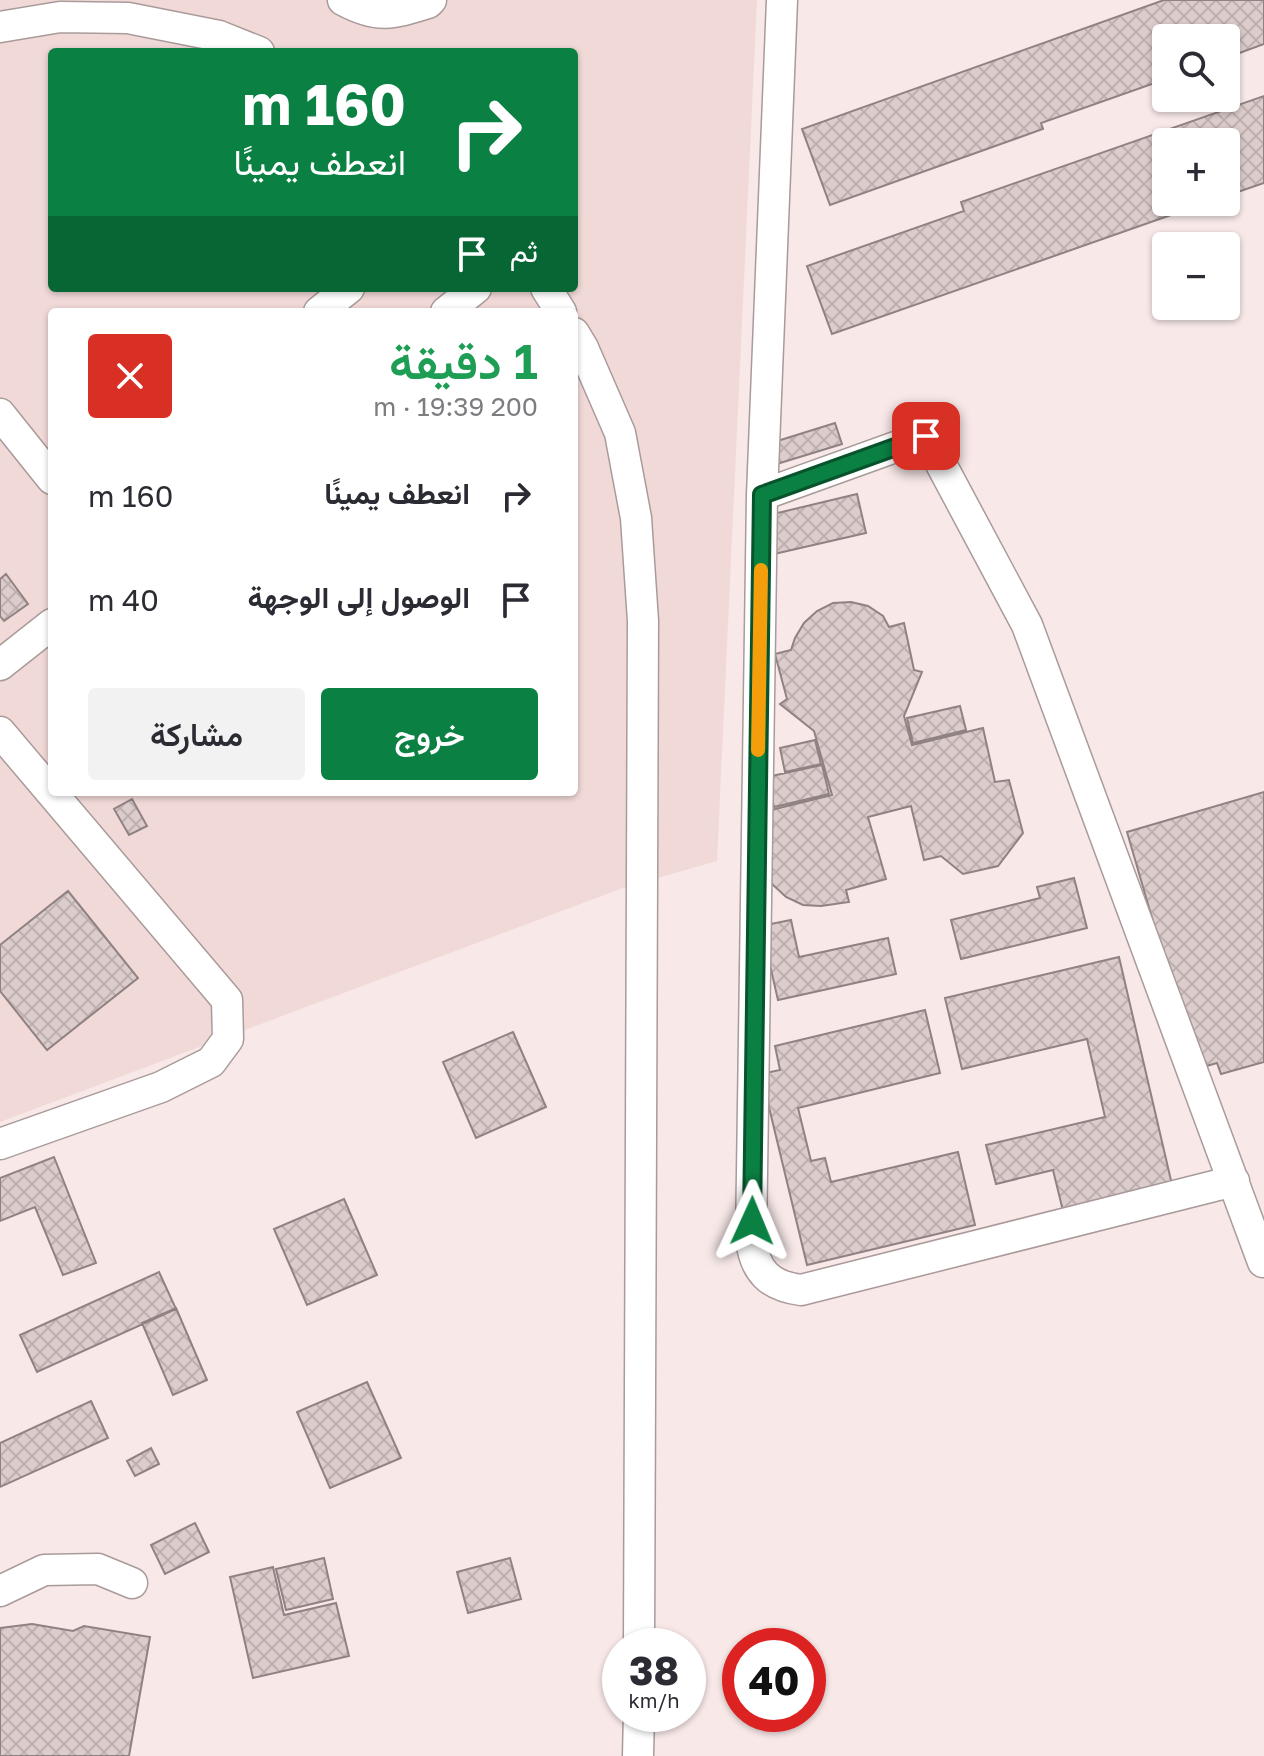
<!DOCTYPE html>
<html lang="ar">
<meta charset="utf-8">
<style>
body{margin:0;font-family:"Golos Text",Vazirmatn,sans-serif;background:#f2f2f3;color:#2b2b33;direction:rtl;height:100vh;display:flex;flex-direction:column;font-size:30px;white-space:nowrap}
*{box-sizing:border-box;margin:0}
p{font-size:26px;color:#7c7c81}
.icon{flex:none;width:44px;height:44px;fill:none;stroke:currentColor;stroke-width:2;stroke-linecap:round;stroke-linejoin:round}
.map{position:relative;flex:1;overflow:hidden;direction:ltr}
.side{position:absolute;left:48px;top:308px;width:530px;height:488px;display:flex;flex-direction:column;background:#fff;border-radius:8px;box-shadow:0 2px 6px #0004;direction:rtl}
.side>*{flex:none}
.banner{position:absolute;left:48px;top:48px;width:530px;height:244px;border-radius:8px;box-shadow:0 2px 6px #0004;direction:rtl;background:#0b8043;color:#fff;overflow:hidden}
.controls{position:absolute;left:1152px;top:24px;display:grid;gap:16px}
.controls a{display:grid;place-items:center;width:88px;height:88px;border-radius:8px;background:#fff;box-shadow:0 2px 6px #0004;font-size:40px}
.speed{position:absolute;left:602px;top:1628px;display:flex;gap:16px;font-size:40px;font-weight:700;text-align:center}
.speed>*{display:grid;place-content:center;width:104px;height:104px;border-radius:50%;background:#fff;box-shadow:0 2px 6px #0004;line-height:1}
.speed small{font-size:20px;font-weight:400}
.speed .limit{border:12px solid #d22;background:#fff;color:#111}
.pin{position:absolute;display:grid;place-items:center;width:68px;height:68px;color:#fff;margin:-34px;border-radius:16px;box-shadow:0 4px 12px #0006}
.me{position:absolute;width:88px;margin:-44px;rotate:1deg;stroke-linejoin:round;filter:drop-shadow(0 0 6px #0008)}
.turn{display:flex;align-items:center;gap:28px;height:168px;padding:0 40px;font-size:36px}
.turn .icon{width:104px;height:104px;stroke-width:2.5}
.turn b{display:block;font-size:56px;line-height:68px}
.then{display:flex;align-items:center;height:76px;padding:0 40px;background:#0003;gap:16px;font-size:30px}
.round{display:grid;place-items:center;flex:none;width:84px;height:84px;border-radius:8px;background:#f2f2f3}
.headline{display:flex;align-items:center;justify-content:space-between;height:136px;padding:0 40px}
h1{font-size:48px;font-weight:600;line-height:60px;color:#1e9e55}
.action{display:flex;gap:16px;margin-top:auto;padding:16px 40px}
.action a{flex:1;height:92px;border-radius:8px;background:#0b8043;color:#fff;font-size:32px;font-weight:600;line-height:92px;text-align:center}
.action a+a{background:#f2f2f3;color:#2b2b33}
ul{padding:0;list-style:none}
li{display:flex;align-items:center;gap:24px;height:104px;padding:0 40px}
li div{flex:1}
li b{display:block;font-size:30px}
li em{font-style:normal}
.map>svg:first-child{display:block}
.built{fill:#f1d9d8;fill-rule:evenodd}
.building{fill:url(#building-cross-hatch);stroke:#908282;stroke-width:2}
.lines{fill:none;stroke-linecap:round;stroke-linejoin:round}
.minor-casing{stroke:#a99b9a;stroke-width:33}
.minor{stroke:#fff;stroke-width:30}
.route-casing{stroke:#07532c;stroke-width:20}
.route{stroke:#0b8043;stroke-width:14}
.slow{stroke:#f59e0b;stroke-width:14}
</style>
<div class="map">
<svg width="1264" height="1756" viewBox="0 0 1264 1756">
<defs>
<pattern id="building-cross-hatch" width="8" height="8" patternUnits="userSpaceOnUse" patternTransform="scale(2)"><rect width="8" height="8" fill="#dccdcc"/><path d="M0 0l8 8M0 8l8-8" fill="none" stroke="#bdb0af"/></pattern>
</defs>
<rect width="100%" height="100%" fill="#f8e8e8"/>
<path class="built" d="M0 0H757L717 861 623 888 0 1122ZM52 52H574V288H52ZM52 312H574V792H52Z"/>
<path class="building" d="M1164 0H1264V44L1226 58V38H1166V79L1041 123 1043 129 830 205 802 129Z
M1264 96V183L1226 196V142H1166V202H1208L832 334 807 266 964 211 961 202Z
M835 423 842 444 777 464 771 443Z
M857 494 866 533 774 554 765 516Z
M6 574 28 604 4 621 0 616V579Z
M851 602 868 606 883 616 889 627 904 623 914 670 922 672 904 716 912 745 983 728 995 782 1009 780 1023 833 998 866 963 874 941 856 924 860 911 806 868 817 886 879 846 890 849 902 821 906 803 905 786 897 772 884 764 859 767 811 832 795 814 731 780 704 787 699 775 654 791 650 795 638 804 623 817 611 833 603Z
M960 706 966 730 913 743 907 718Z
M815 740 821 764 785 772 780 748Z
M822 765 829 794 774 807 767 777Z
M1264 792V1062L1221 1074 1217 1063 1196 1069 1127 832Z
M132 799 147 826 129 835 114 809Z
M1074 878 1087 928 961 959 951 920 1040 898 1037 887Z
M68 891 138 978 47 1050 0 991V945Z
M791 920 799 957 888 938 896 974 778 1000 761 926Z
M1119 957 1173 1189 1064 1215 1053 1170 996 1184 986 1145 1105 1117 1087 1039 962 1069 945 998Z
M925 1010 940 1073 798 1108 811 1161 825 1158 831 1182 958 1152 975 1225 807 1265 761 1074 780 1070 775 1046Z
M513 1032 546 1107 476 1138 443 1062Z
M54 1157 96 1263 63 1275 35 1207 0 1221V1178Z
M344 1199 377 1275 307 1305 274 1229Z
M159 1272 176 1309 37 1372 20 1335Z
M176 1308 207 1380 173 1395 142 1323Z
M367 1382 401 1458 330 1488 297 1412Z
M91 1401 108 1438 0 1487V1443Z
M151 1448 159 1464 135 1476 127 1461Z
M195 1523 209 1552 165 1574 151 1545Z
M324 1558 333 1599 286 1610 276 1569Z
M510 1558 521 1599 468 1613 457 1572Z
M273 1567 284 1615 336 1603 349 1656 253 1678 230 1577Z
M32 1624 73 1631 84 1626 150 1637 129 1756H0V1628Z"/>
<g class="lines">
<g class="minor-casing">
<path id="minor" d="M343 0C378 19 393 14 428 3L431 0
M782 0 762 495 751 1240C755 1271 769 1286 801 1290L1234 1181
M0 27 60 17 128 18 219 36 259 52
M546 288 561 312
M319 312 349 288
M446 312 476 288
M574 333 583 348 620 433 636 518 643 621 639 1646
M0 414 52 479
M762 495 926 436 1027 625 1263 1262
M0 665 52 624
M0 732 227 1000 228 1039 211 1062 161 1087 0 1144
M0 1591 44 1570 98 1569 132 1583
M638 1756 639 1714"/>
</g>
<use href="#minor" class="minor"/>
</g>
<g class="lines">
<g class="route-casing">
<path id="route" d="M752 1221 762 495 926 436"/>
</g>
<use href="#route" class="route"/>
<path class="slow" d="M758 750 761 570"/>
</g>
</svg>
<div class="controls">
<a><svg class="icon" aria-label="search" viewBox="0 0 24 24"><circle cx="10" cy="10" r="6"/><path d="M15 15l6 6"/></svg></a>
<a>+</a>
<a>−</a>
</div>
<div class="speed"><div>38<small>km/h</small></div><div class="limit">40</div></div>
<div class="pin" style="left:926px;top:436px;background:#d93025"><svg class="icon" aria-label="arrive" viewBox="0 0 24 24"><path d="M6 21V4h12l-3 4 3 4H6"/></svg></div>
<svg class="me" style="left:752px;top:1221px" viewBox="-20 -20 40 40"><path d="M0-17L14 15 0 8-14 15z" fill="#0b8043" stroke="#fff" stroke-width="4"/></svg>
<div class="banner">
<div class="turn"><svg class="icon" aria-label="right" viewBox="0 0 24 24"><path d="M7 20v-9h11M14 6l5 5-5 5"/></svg><div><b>160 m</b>انعطف يمينًا</div></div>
<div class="then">ثم<svg class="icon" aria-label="arrive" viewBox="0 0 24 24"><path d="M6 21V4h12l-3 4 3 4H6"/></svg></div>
</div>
<section class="side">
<div class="headline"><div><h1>1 دقيقة</h1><p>200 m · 19:39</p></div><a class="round" style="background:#d93025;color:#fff"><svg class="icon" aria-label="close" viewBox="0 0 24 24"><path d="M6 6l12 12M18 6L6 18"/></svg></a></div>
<ul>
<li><svg class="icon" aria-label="right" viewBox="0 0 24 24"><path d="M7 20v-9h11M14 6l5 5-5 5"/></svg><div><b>انعطف يمينًا</b></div><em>160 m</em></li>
<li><svg class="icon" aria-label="arrive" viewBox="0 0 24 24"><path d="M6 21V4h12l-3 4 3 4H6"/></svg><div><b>الوصول إلى الوجهة</b></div><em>40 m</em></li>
</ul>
<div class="action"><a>خروج</a><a>مشاركة</a></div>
</section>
</div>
